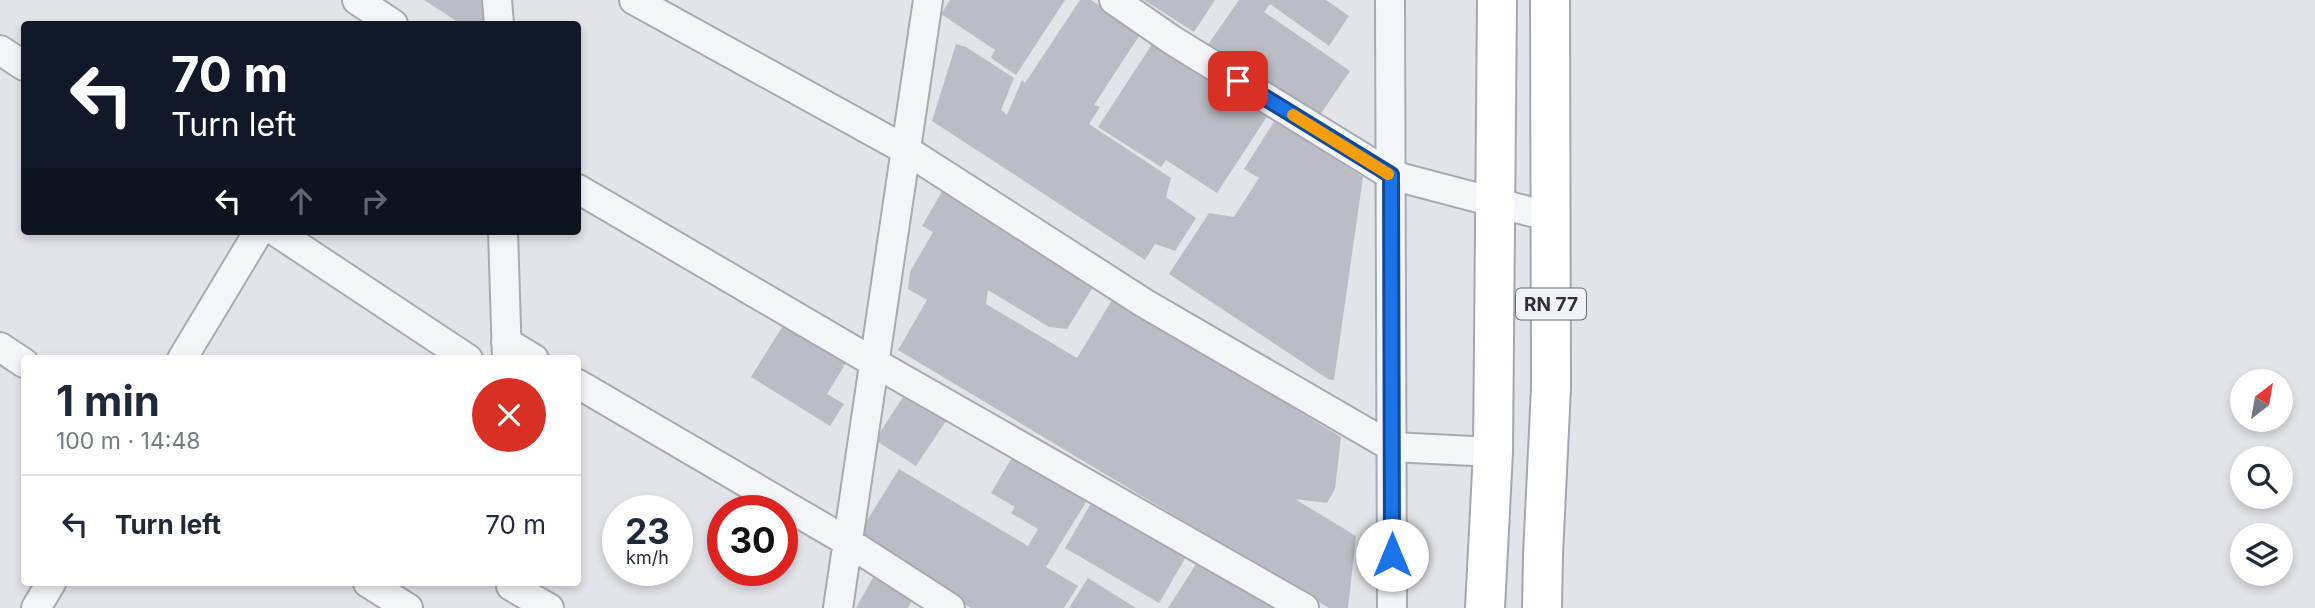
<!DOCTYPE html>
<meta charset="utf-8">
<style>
body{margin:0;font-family:Inter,sans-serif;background:#f2f2f3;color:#1f2937;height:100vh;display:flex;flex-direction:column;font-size:26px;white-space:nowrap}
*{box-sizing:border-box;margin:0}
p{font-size:23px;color:#747a83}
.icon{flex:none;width:38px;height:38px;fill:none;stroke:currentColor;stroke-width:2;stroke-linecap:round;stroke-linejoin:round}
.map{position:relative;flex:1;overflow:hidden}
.panel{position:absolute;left:21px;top:355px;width:560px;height:231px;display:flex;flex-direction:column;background:#fff;border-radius:7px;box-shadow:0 4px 10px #0003}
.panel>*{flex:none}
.hud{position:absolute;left:21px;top:21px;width:560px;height:214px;border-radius:7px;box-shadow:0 4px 10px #0003;background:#111827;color:#fff;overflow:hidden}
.needle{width:46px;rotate:31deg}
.controls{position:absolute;left:2230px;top:369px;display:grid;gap:14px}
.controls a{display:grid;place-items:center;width:63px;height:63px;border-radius:50%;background:#fff;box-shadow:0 4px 10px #0003;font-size:35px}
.speed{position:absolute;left:602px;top:495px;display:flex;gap:14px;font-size:35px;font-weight:700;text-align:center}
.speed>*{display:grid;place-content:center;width:91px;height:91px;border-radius:50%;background:#fff;box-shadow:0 4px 10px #0003;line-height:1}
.speed small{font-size:18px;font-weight:400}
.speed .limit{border:10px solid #d22;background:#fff;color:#111}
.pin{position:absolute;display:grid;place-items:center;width:60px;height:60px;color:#fff;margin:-30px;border-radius:14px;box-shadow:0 4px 10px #0006}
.me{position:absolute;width:77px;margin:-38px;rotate:0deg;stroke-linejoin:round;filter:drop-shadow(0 0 5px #0008)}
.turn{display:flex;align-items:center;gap:24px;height:147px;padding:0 35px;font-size:32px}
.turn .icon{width:91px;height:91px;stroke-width:2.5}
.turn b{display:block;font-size:49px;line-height:60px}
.lanes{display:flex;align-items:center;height:66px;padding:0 35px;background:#0003;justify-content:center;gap:35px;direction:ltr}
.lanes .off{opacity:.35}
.round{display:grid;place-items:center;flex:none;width:74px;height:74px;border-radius:37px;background:#f2f2f3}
.head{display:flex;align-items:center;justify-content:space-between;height:119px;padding:0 35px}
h1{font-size:42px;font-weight:700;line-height:52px}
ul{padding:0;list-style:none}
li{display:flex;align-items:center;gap:21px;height:98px;padding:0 35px;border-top:2px solid #e0e1e3}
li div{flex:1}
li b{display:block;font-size:26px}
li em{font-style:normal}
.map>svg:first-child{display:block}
.building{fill:#babdc5}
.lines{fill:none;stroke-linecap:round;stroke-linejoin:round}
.minor-casing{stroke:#a8aab3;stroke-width:32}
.primary-casing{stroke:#a3a7b3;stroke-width:42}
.minor{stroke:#f4f5f8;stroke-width:28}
.primary{stroke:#fff;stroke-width:38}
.route-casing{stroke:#114b97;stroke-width:18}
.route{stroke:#1a73e8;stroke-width:12}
.slow{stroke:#f59e0b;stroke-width:12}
.labels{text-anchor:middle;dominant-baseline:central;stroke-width:5;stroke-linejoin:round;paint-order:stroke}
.shield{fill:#f1f3f6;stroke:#676a76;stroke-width:2}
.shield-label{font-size:19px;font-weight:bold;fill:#2c303f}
</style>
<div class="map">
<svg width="2315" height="608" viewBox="0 0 2315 608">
<rect width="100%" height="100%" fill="#e2e4e9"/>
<path class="building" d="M424 0H490L491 24H461Z
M950 0H1065L1016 75 991 58 995 50 941 14Z
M1080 0H1091L1141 33 1094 105 1100 107 1089 124 1171 178 1166 197 1196 218 1175 251 1155 244 1145 260 932 121 956 44 966 47 1014 78 1001 110 1007 115 1022 80 1025 83Z
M1144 0H1215L1194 32Z
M1239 0H1326L1349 16 1329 46 1270 4 1264 12 1350 71 1315 122 1207 46Z
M1154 41 1268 115 1217 193 1166 160 1161 167 1098 127Z
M1275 120 1363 177 1334 380 1328 379 1169 274 1209 213 1234 217 1259 178 1244 169Z
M943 190 1098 279 1067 329 1049 327 988 290 986 304 1077 358 1115 295 1283 396 1270 394 1341 437 1335 489 1327 503 1295 499 1356 536 1348 608H1329L898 350 927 300 908 289 910 272 933 232 922 226Z
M784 324 846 363 827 394 844 404 830 426 751 377Z
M907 391 948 418 916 466 875 440Z
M1017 449 1091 494 1046 567 1078 586 1064 608H971L856 538 899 469 1028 546 1038 529 1011 513 1015 507 991 493Z
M1096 495 1190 550 1159 603 1065 548Z
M1200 558 1279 608H1168Z
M875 574 914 596 908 608H856Z
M1088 578 1136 608H1069Z"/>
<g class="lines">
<g class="minor-casing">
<path id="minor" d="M357 0 393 24
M497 0 499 24
M634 0 906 150 1144 303 1392 447 1493 452
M1114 0 1172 40 1391 175 1551 217
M1390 0 1392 608
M0 50 24 66
M578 189 875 363 1304 608
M275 231 468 359
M503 231 507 359
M506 342 534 359
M0 347 24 363
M182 359 259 231
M578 384 848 542 950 608
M368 583 408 608
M511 586 549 608
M36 608 51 583
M838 608 928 0"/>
</g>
<g class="primary-casing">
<path id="primary" d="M1485 608 1493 452 1497 0
M1542 608 1543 555 1551 388 1550 0"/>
</g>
<use href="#minor" class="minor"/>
<use href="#primary" class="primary"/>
</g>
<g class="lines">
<g class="route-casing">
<path id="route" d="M1238 81 1391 175 1392 555"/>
</g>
<use href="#route" class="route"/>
<path class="slow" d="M1293 115 1388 174"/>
</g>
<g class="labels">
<rect class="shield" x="1516" y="288.5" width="70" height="31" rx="5"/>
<g class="shield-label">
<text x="1551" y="304">RN 77</text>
</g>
</g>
</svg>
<div class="controls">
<a><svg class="needle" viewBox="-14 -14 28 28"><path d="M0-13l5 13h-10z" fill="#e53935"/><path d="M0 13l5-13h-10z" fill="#747a83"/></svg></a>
<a><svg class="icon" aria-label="search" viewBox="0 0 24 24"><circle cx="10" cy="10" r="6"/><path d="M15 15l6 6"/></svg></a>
<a><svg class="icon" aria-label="layers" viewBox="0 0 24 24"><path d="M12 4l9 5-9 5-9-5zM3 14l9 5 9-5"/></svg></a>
</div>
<div class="speed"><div>23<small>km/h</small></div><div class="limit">30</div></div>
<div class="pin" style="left:1238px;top:81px;background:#d93025"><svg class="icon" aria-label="arrive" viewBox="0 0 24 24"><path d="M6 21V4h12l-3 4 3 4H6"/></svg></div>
<svg class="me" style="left:1392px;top:555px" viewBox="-20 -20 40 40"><circle r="19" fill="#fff"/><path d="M0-13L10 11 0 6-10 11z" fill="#1a73e8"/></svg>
<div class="hud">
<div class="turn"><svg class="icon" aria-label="left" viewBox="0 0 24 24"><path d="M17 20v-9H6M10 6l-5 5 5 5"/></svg><div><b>70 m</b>Turn left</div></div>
<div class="lanes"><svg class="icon" aria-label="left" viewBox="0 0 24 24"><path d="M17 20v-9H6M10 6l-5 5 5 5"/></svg><svg class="icon off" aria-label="ahead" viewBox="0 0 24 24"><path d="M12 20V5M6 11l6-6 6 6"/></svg><svg class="icon off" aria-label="right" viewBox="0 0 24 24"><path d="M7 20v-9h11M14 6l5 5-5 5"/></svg></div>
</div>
<section class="panel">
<div class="head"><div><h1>1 min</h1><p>100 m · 14:48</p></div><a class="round" style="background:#d93025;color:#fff"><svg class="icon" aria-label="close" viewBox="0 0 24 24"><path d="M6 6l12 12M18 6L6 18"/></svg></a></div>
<ul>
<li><svg class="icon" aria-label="left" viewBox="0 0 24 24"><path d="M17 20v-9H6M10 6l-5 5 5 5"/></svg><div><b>Turn left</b></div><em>70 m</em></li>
</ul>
</section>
</div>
